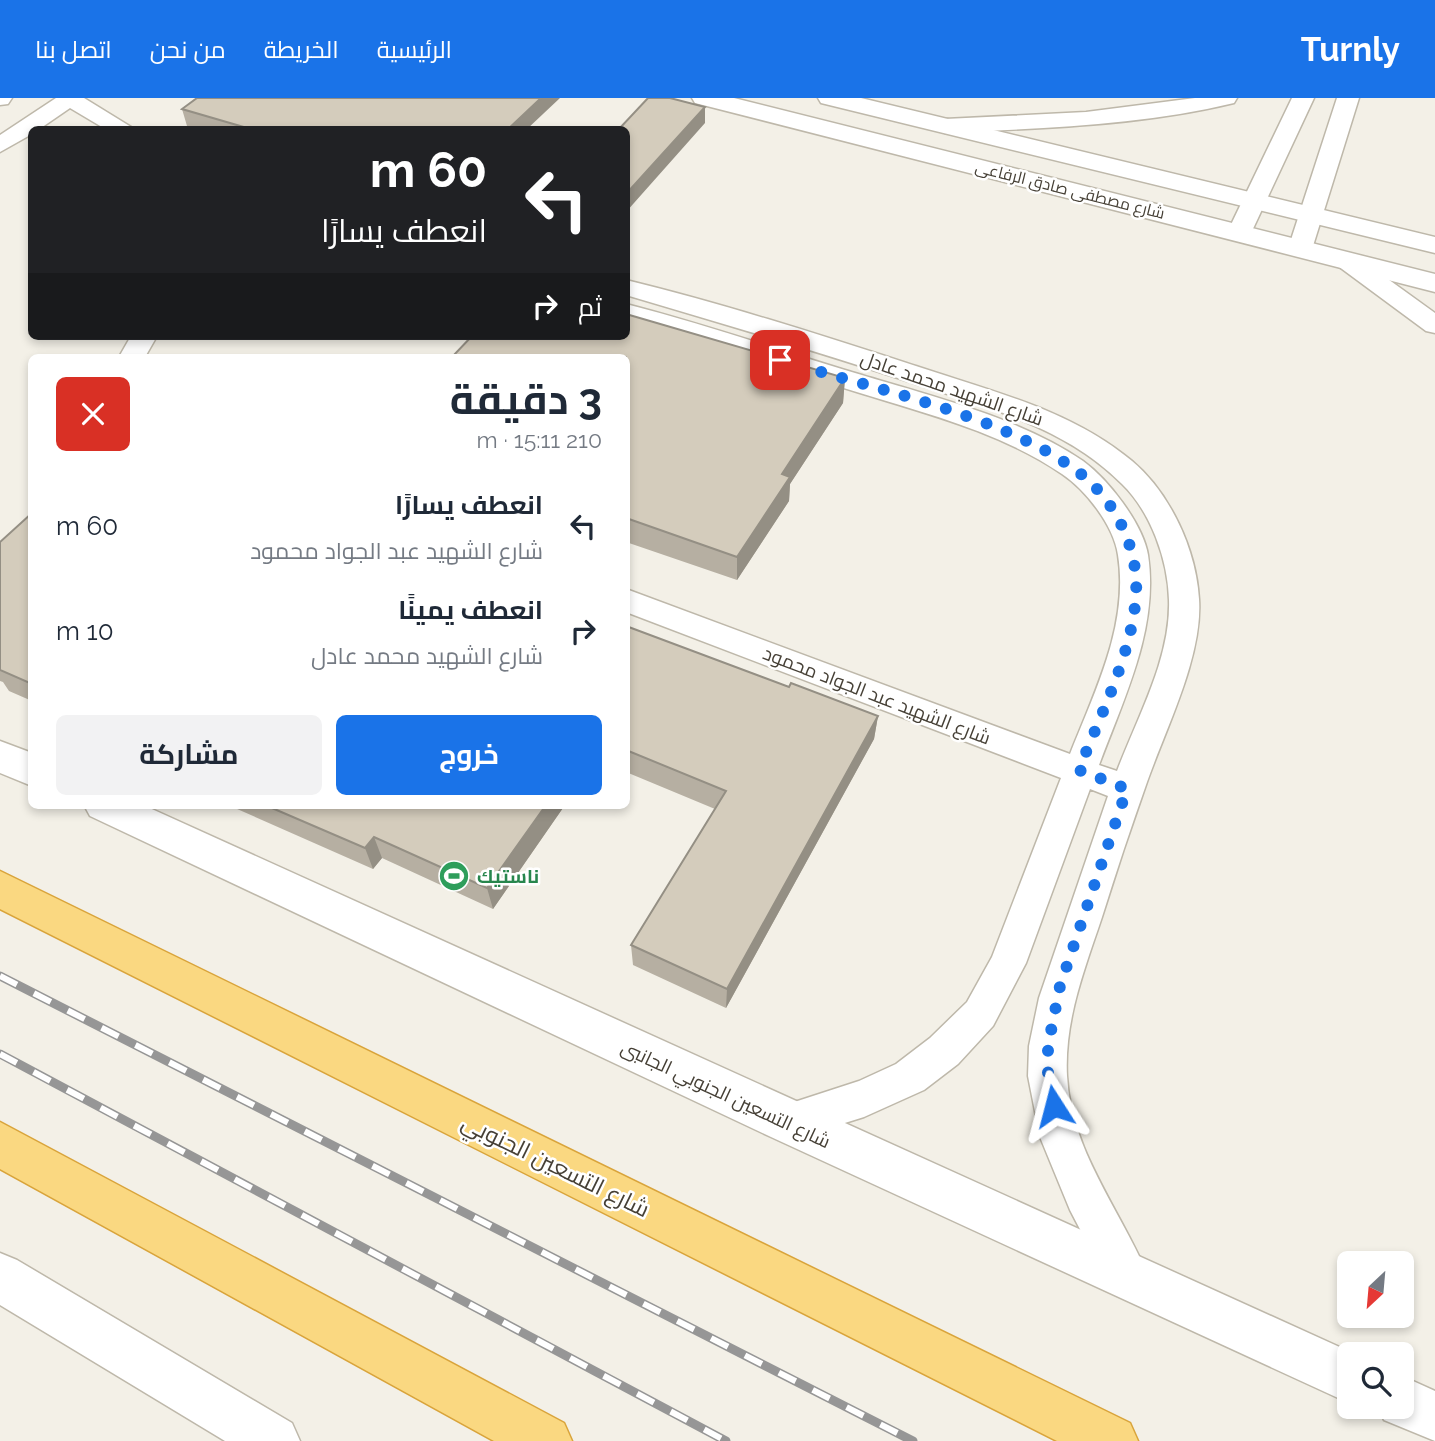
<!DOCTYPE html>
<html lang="ar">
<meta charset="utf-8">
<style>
body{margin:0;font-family:Raleway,Cairo,sans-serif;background:#f2f2f3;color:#1f2937;direction:rtl;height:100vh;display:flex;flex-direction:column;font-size:26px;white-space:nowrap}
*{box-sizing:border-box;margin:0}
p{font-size:23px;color:#747a83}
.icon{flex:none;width:38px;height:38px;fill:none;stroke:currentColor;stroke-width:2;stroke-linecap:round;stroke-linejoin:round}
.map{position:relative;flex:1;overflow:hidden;direction:ltr}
.details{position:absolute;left:28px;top:256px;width:602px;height:455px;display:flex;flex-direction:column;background:#fff;border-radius:10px;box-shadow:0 4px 10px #0003;direction:rtl}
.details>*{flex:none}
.hud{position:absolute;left:28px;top:28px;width:602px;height:214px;border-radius:10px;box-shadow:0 4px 10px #0003;direction:rtl;background:#202124;color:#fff;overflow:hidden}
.needle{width:46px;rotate:206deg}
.buttons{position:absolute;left:1337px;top:1153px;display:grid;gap:14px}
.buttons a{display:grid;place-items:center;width:77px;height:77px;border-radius:10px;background:#fff;box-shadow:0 4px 10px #0003;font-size:35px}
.pin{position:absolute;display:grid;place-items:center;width:60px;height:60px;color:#fff;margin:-30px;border-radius:14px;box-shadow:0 4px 10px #0006}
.me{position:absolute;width:77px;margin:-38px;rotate:351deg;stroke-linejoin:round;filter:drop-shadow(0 0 5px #0008)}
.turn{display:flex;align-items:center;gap:24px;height:147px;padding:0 28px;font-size:32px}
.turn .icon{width:91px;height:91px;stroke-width:2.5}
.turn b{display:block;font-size:49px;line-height:60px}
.then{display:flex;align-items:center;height:66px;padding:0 28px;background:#0003;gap:14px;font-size:26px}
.round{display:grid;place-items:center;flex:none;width:74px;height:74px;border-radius:10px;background:#f2f2f3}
.summary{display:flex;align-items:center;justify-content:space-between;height:119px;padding:0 28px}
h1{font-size:42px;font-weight:700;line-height:52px}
.button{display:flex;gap:14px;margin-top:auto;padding:14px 28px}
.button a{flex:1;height:80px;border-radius:10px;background:#1a73e8;color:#fff;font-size:28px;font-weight:700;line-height:80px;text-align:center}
.button a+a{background:#f2f2f3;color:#1f2937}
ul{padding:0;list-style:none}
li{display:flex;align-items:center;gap:21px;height:105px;padding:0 28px}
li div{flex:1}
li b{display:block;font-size:26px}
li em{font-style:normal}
header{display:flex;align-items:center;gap:42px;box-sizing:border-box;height:98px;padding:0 35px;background:#1a73e8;color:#fff}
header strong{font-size:33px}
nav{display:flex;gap:38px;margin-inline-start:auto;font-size:24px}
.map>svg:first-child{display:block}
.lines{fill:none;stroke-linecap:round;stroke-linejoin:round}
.minor-casing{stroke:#beb8aa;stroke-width:3}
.tertiary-casing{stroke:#beb8aa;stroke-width:3}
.trunk-casing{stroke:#d9a43b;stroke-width:3}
.minor{fill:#fff;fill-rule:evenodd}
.tertiary{fill:#fff;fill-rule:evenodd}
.trunk{fill:#fad881;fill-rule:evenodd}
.rail-casing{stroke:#969696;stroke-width:9}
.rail{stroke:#fff;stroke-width:6;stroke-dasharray:19;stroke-linecap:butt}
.wall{fill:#b6afa2}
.shaded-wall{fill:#948f84}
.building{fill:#d4ccbc;stroke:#948f84;stroke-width:2}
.route{stroke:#1a73e8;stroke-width:12;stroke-dasharray:0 21.6}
.labels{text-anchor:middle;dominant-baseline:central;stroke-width:5;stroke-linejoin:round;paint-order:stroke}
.far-street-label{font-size:16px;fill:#464036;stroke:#fff}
.street-label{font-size:19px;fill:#464036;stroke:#fff}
.leisure-label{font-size:19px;font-weight:bold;fill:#27864d;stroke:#fff;text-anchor:start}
.near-street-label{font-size:23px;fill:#464036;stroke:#fff}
</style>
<header>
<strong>Turnly</strong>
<nav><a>الرئيسية</a><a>الخريطة</a><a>من نحن</a><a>اتصل بنا</a></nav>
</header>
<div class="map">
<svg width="1435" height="1343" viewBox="0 0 1435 1343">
<rect width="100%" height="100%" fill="#f3f0e7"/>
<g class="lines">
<g class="minor-casing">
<path id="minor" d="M0 0H12L8 6 0 7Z
M56 0H84L136 32H107L70 10 38 32H32V36L0 54V37Z
M1195 0H1237L1234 5C1139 28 1042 30 945 35L934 28 945 21 1086 14Z
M1292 0H1314L1251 135 1247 140H1231L1227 135Z
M1337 0H1359L1312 151 1309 156H1291L1288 151Z
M1347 156 1356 158 1435 215V235L1426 233 1338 168 1335 163 1338 158Z
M626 182C725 206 823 238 919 269 994 294 1071 312 1132 363 1170 395 1196 451 1199 501 1203 558 1166 630 1147 684 1131 729 1116 774 1102 819 1085 870 1064 922 1067 978 1071 1054 1121 1112 1149 1180L1143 1195 1128 1201 1113 1195 1070 1112 1040 1039 1028 978 1029 948 1039 900 1108 698 1090 691 1026 865 993 928 958 966 924 992 864 1019 787 1043 773 1037 767 1024 773 1011 859 983 896 966 930 940 967 904 992 859 1061 680 626 514V491L1070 656C1095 593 1129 526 1118 457 1114 428 1086 392 1062 376 1002 335 928 316 860 295 782 271 704 247 626 222V206C700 225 773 250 845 272 920 295 1018 318 1083 363 1108 381 1143 426 1148 457 1159 530 1124 600 1099 667L1117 673C1137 620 1171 560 1169 502 1168 462 1151 414 1122 386 1065 328 985 309 910 284 816 253 721 225 626 197Z
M131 238H157L145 259H119Z"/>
</g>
<g class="tertiary-casing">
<path id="tertiary" d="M692 0H734L1435 176V194L695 5Z
M818 0H861L1435 139V155L821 5Z
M0 643 32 655V688L0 675Z
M84 707H143L1355 1256H1349V1305L771 1039 90 718Z
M0 1155 17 1162 292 1325 300 1343H225L0 1207Z
M1402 1278 1435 1293V1343L1384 1322 1378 1309H1402Z"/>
</g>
<g class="trunk-casing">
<path id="trunk" d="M0 773 1130 1325 1138 1343H1057L0 811Z
M0 1024 564 1325 572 1343H494L0 1071Z"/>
</g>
<use href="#minor" class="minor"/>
<use href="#tertiary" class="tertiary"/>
<use href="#trunk" class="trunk"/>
<g class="rail-casing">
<path id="rail" d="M0 878 913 1343
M0 956 726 1343"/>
</g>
<use href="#rail" class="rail"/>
</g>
<path class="wall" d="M182 11 526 32H200L187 28Z
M626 259 845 280 843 305 790 386 789 403 737 482 626 444Z
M32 415V603L9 593 3 584 0 583V444Z
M626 528 789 589 878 618 874 641 726 910 633 867 631 847 715 711 626 674Z
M228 707H565L493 811 382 760 373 771Z"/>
<path class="shaded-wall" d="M541 0H560L526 32H507Z
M705 9V25L626 114V96Z
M845 280 843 305 790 386 789 403 737 482V459L782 376Z
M878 618 874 641 726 910 727 891Z
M546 707H565L493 811 487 790Z
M374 739 382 760 373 771 365 750Z"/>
<path class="building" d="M197 0H541L507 32H254L182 11Z
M648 0H670L705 9 626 96V32H618Z
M626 216 845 280 782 376 790 379 737 459 626 420V259H452L472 238H626Z
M32 415V586L0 572V444Z
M626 528 789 589 791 585 878 618 727 891 631 847 726 693 626 652Z
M265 707H546L487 790 374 739 365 750Z"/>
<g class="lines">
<path class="route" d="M780 262C868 289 999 317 1073 370 1113 398 1139 447 1136 497 1132 557 1100 617 1079 672L1127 691 1060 888 1048 948V986L1054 1008"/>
</g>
<defs>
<g id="stadium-disc" transform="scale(1.575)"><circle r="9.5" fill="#2e9e5b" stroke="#fff"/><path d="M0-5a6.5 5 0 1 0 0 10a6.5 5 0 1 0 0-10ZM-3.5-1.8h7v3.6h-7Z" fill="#fff"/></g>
</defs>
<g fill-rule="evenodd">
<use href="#stadium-disc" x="454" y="778"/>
</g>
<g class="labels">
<g class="far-street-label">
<text transform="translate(1070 92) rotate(14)">شارع مصطفى صادق الرفاعى</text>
</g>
<g class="street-label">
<text transform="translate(952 290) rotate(19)">شارع الشهيد محمد عادل</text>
<text transform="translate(877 597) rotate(21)">شارع الشهيد عبد الجواد محمود</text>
<text transform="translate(726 996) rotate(25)">شارع التسعين الجنوبي الجانبى</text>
</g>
<g class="leisure-label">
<text x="477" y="778">ناستيك</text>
</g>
<g class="near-street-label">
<text transform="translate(556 1067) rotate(26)">شارع التسعين الجنوبي</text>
</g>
</g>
</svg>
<div class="buttons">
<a><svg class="needle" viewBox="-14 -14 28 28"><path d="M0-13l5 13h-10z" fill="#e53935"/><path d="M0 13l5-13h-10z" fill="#747a83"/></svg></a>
<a><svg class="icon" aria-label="search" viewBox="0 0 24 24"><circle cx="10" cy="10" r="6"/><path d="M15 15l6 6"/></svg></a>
</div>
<div class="pin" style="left:780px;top:262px;background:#d93025"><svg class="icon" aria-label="arrive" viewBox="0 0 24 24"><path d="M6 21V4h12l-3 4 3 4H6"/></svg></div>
<svg class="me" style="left:1054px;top:1008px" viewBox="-20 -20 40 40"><path d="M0-17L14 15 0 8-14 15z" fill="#1a73e8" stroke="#fff" stroke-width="4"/></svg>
<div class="hud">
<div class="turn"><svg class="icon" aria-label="left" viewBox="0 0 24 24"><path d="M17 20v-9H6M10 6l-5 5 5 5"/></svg><div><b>60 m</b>انعطف يسارًا</div></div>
<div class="then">ثم<svg class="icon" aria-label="right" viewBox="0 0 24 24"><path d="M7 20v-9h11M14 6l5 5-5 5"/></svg></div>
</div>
<section class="details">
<div class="summary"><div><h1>3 دقيقة</h1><p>210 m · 15:11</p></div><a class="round" style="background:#d93025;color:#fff"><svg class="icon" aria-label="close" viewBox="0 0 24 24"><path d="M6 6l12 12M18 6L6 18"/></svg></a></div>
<ul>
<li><svg class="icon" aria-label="left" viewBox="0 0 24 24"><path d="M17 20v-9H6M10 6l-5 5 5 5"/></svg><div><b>انعطف يسارًا</b><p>شارع الشهيد عبد الجواد محمود</p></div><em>60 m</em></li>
<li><svg class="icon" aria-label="right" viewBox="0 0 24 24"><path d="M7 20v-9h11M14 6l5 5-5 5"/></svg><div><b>انعطف يمينًا</b><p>شارع الشهيد محمد عادل</p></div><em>10 m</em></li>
</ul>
<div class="button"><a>خروج</a><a>مشاركة</a></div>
</section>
</div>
